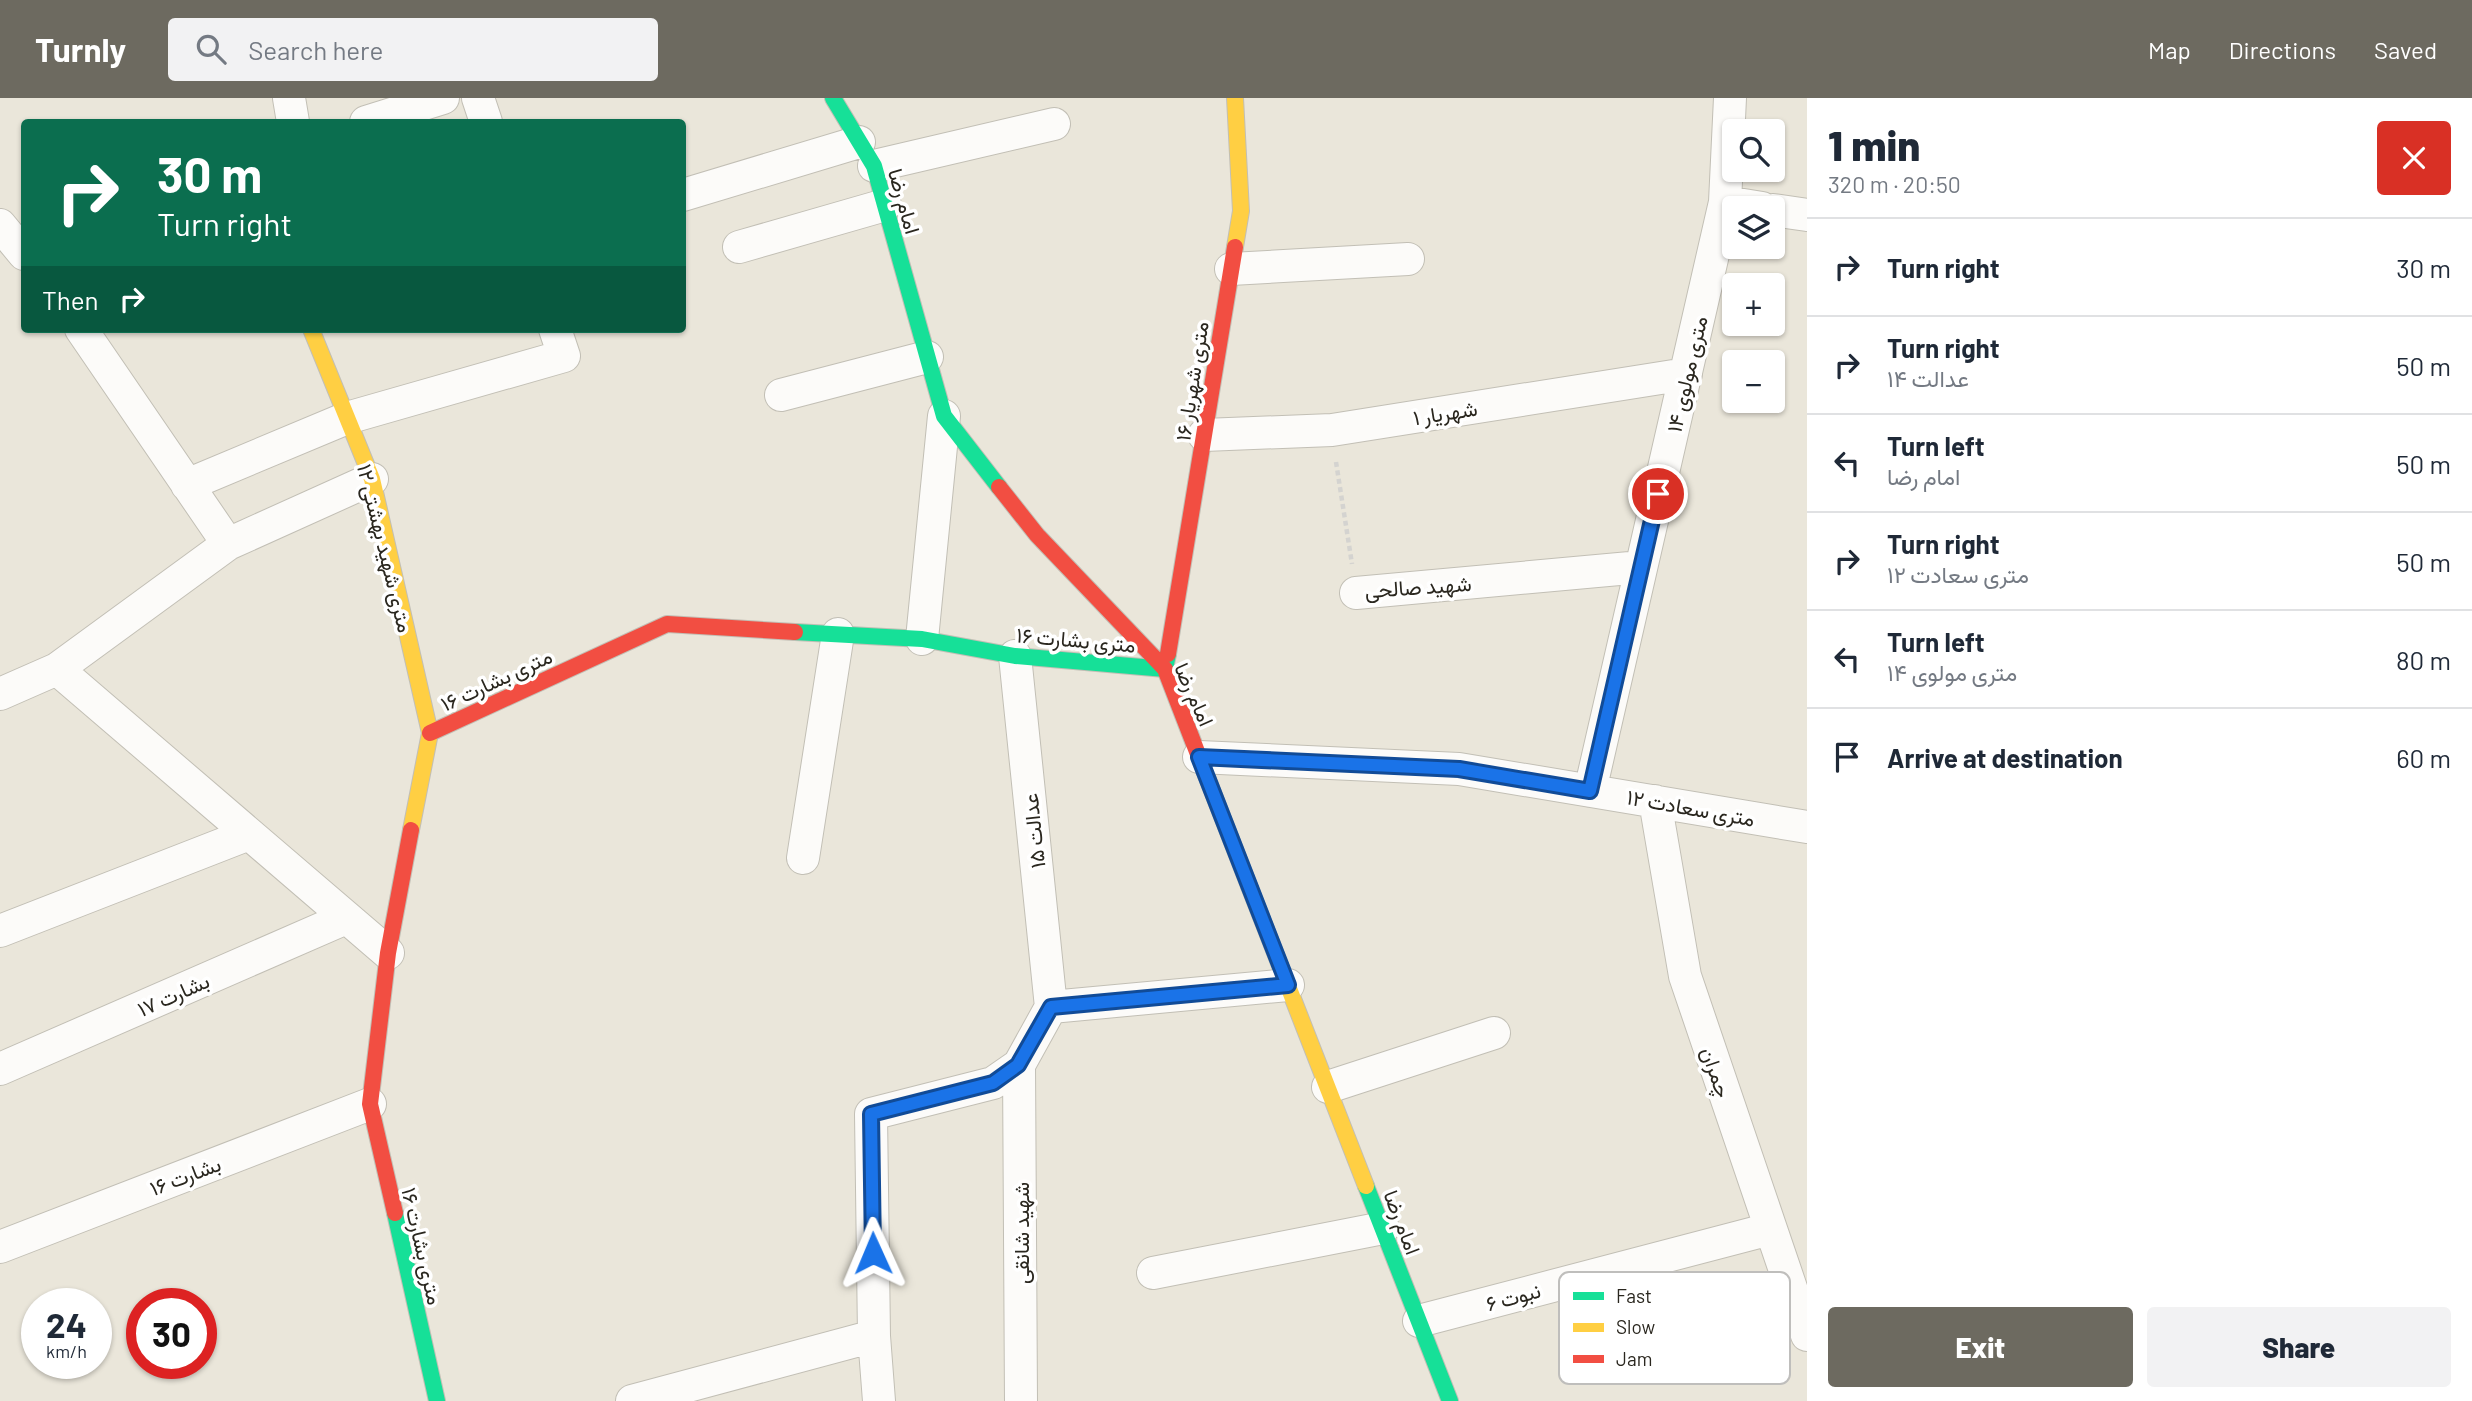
<!DOCTYPE html>
<meta charset="utf-8">
<style>
body{margin:0;font-family:Barlow,Vazirmatn,sans-serif;background:#f2f2f3;color:#1f2937;height:100vh;display:flex;flex-direction:column;font-size:26px;white-space:nowrap}
*{box-sizing:border-box;margin:0}
p{font-size:23px;color:#747a83}
.icon{flex:none;width:38px;height:38px;fill:none;stroke:currentColor;stroke-width:2;stroke-linecap:round;stroke-linejoin:round}
.map{position:relative;flex:1;overflow:hidden}
.panel{display:flex;flex-direction:column;background:#fff;width:665px}
.panel>*{flex:none}
.guide{position:absolute;left:21px;top:21px;width:665px;height:214px;border-radius:7px;box-shadow:0 2px 5px #0004;background:#0b6e4f;color:#fff;overflow:hidden}
.buttons{position:absolute;left:1722px;top:21px;display:grid;gap:14px}
.buttons a{display:grid;place-items:center;width:63px;height:63px;border-radius:7px;background:#fff;box-shadow:0 2px 5px #0004;font-size:35px}
.speed{position:absolute;left:21px;top:1190px;display:flex;gap:14px;font-size:35px;font-weight:700;text-align:center}
.speed>*{display:grid;place-content:center;width:91px;height:91px;border-radius:50%;background:#fff;box-shadow:0 2px 5px #0004;line-height:1}
.speed small{font-size:18px;font-weight:400}
.speed .limit{border:10px solid #d22;background:#fff;color:#111}
.pin{position:absolute;display:grid;place-items:center;width:60px;height:60px;color:#fff;margin:-30px;border:4px solid #fff;border-radius:50%;box-shadow:0 2px 7px #0007}
.me{position:absolute;width:77px;margin:-38px;rotate:359deg;stroke-linejoin:round;filter:drop-shadow(0 0 5px #0008)}
.turn{display:flex;align-items:center;gap:24px;height:147px;padding:0 21px;font-size:32px}
.turn .icon{width:91px;height:91px;stroke-width:2.5}
.turn b{display:block;font-size:49px;line-height:60px}
.then{display:flex;align-items:center;height:66px;padding:0 21px;background:#0003;gap:14px;font-size:26px}
.round{display:grid;place-items:center;flex:none;width:74px;height:74px;border-radius:7px;background:#f2f2f3}
.head{display:flex;align-items:center;justify-content:space-between;height:119px;padding:0 21px}
h1{font-size:42px;font-weight:800;line-height:52px}
.primary-button{display:flex;gap:14px;margin-top:auto;padding:14px 21px}
.primary-button a{flex:1;height:80px;border-radius:7px;background:#6d6a60;color:#fff;font-size:28px;font-weight:800;line-height:80px;text-align:center}
.primary-button a+a{background:#f2f2f3;color:#1f2937}
ul{padding:0;list-style:none}
li{display:flex;align-items:center;gap:21px;height:98px;padding:0 21px;border-top:2px solid #e0e1e3}
li div{flex:1}
li b{display:block;font-size:26px}
li em{font-style:normal}
header{display:flex;align-items:center;gap:42px;box-sizing:border-box;height:98px;padding:0 35px;background:#6d6a60;color:#fff}
header strong{font-size:33px}
nav{display:flex;gap:38px;margin-inline-start:auto;font-size:24px}
.search{width:490px;height:63px;background:#f2f2f3;display:flex;align-items:center;gap:18px;box-sizing:border-box;padding:0 24px;border-radius:7px;color:#747a83;font-size:26px}
main{display:flex;flex:1;min-height:0}
.map>svg:first-child{display:block}
.lines{fill:none;stroke-linecap:round;stroke-linejoin:round}
.street-casing{stroke:#c2bfb5;stroke-width:34}
.fast-casing{stroke:#c2bfb5;stroke-width:18}
.slow-casing{stroke:#c2bfb5;stroke-width:18}
.jam-casing{stroke:#c2bfb5;stroke-width:18}
.path{stroke:#d4d3d0;stroke-width:4.5;stroke-dasharray:5 3.5;stroke-linecap:butt}
.street{stroke:#fcfbf9;stroke-width:32}
.fast{stroke:#16e098;stroke-width:16}
.slow{stroke:#ffcf43;stroke-width:16}
.jam{stroke:#f24e42;stroke-width:16}
.route-casing{stroke:#114b97;stroke-width:18}
.route{stroke:#1a73e8;stroke-width:12}
.labels{text-anchor:middle;dominant-baseline:central;stroke-width:7;stroke-linejoin:round;paint-order:stroke}
.street-label{font-size:21px;fill:#2a271f;stroke:#fff}
.key{fill:#fff;stroke:#bfbebc;stroke-width:2}
.key-label{font-size:19px;fill:#2a271f}
</style>
<header>
<strong>Turnly</strong>
<div class="search"><svg class="icon" aria-label="search" viewBox="0 0 24 24"><circle cx="10" cy="10" r="6"/><path d="M15 15l6 6"/></svg>Search here</div>
<nav><a>Map</a><a>Directions</a><a>Saved</a></nav>
</header>
<main>
<div class="map">
<svg width="1807" height="1303" viewBox="0 0 1807 1303">
<rect width="100%" height="100%" fill="#eae6da"/>
<g class="lines">
<g class="street-casing">
<path id="street" d="M289 0 293 24
M478 0 486 24
M366 24 443 0
M874 68 1054 26
M683 97 859 44
M1725 104 1762 110
M1773 112 1807 117
M0 127 24 156
M739 149 885 107
M1231 171 1408 161
M81 231 228 446
M781 297 927 259
M1204 337 1332 332 1686 276
M187 387 347 320 564 258 555 231
M1356 495 1641 469
M922 541 944 318
M1015 558 1051 909
M57 571 388 855
M0 596 57 571 228 446 372 381
M1199 659 1459 671 1807 729
M1590 693 1725 104 1730 0
M1655 703 1685 878 1807 1237
M803 760 838 536
M0 833 249 736
M1051 909 1288 887
M1019 967 1021 1303
M0 971 346 820
M1328 989 1494 935
M0 1149 370 1006
M1153 1175 1383 1130
M1419 1223 1770 1131
M632 1303 874 1238
M879 1303 874 1238 871 1016 993 985 1019 967 1051 909"/>
</g>
<g class="fast-casing">
<path id="fast" d="M833 0 874 68 944 318 999 389
M795 534 922 541 1015 558 1165 571 1168 556
M1366 1088 1450 1303
M395 1115 437 1303"/>
</g>
<g class="slow-casing">
<path id="slow" d="M1235 149 1241 113 1235 0
M311 231 372 381 430 635 411 732
M1249 788 1366 1088"/>
</g>
<g class="jam-casing">
<path id="jam" d="M999 389 1037 437 1165 571 1249 788
M1168 556 1235 149
M430 635 667 526 795 534
M395 1115 370 1006 388 855 411 732"/>
</g>
<path class="path" d="M1336 364 1352 466"/>
<use href="#street" class="street"/>
<use href="#fast" class="fast"/>
<use href="#slow" class="slow"/>
<use href="#jam" class="jam"/>
</g>
<g class="lines">
<g class="route-casing">
<path id="route" d="M873 1155 871 1016 993 985 1018 967 1051 909 1288 887 1199 659 1459 671 1590 693 1658 396"/>
</g>
<use href="#route" class="route"/>
</g>
<g class="labels">
<g class="street-label">
<text transform="translate(905 103) rotate(74)">امام رضا</text>
<text transform="translate(1686 276) rotate(-77)">۱۴ متری مولوی</text>
<text transform="translate(1191 283) rotate(-81)">۱۶ متری شهریار</text>
<text transform="translate(1445 314) rotate(-9)">شهریار ۱</text>
<text transform="translate(386 450) rotate(76)">۱۲ متری شهید بهشتی</text>
<text transform="translate(1418 488) rotate(-4)">شهید صالحی</text>
<text transform="translate(1076 541) rotate(5)">۱۶ متری بشارت</text>
<text transform="translate(496 581) rotate(-25)">۱۶ متری بشارت</text>
<text transform="translate(1195 596) rotate(66)">امام رضا</text>
<text transform="translate(1691 709) rotate(10)">۱۲ متری سعادت</text>
<text transform="translate(1033 733) rotate(-96)">عدالت ۱۵</text>
<text transform="translate(173 896) rotate(-24)">بشارت ۱۷</text>
<text transform="translate(1717 974) rotate(71)">چمران</text>
<text transform="translate(185 1077) rotate(-21)">بشارت ۱۶</text>
<text transform="translate(1403 1124) rotate(69)">امام رضا</text>
<text transform="translate(1020 1135) rotate(-90)">شهید شانقی</text>
<text transform="translate(423 1148) rotate(77)">۱۶ متری بشارت</text>
<text transform="translate(1513 1198) rotate(-15)">نبوت ۶</text>
</g>
</g>
<rect x="1559" y="1174" width="231" height="112" rx="10" class="key"/>
<rect x="1573" y="1194" width="31" height="8" fill="#16e098"/>
<rect x="1573" y="1225" width="31" height="9" fill="#ffcf43"/>
<rect x="1573" y="1257" width="31" height="8" fill="#f24e42"/>
<g class="key-label">
<text x="1616" y="1205">Fast</text>
<text x="1616" y="1236">Slow</text>
<text x="1616" y="1268">Jam</text>
</g>
</svg>
<div class="buttons">
<a><svg class="icon" aria-label="search" viewBox="0 0 24 24"><circle cx="10" cy="10" r="6"/><path d="M15 15l6 6"/></svg></a>
<a><svg class="icon" aria-label="layers" viewBox="0 0 24 24"><path d="M12 4l9 5-9 5-9-5zM3 14l9 5 9-5"/></svg></a>
<a>+</a>
<a>−</a>
</div>
<div class="speed"><div>24<small>km/h</small></div><div class="limit">30</div></div>
<div class="pin" style="left:1658px;top:396px;background:#d93025"><svg class="icon" aria-label="arrive" viewBox="0 0 24 24"><path d="M6 21V4h12l-3 4 3 4H6"/></svg></div>
<svg class="me" style="left:873px;top:1155px" viewBox="-20 -20 40 40"><path d="M0-17L14 15 0 8-14 15z" fill="#1a73e8" stroke="#fff" stroke-width="4"/></svg>
<div class="guide">
<div class="turn"><svg class="icon" aria-label="right" viewBox="0 0 24 24"><path d="M7 20v-9h11M14 6l5 5-5 5"/></svg><div><b>30 m</b>Turn right</div></div>
<div class="then">Then<svg class="icon" aria-label="right" viewBox="0 0 24 24"><path d="M7 20v-9h11M14 6l5 5-5 5"/></svg></div>
</div>
</div>
<section class="panel">
<div class="head"><div><h1>1 min</h1><p>320 m · 20:50</p></div><a class="round" style="background:#d93025;color:#fff"><svg class="icon" aria-label="close" viewBox="0 0 24 24"><path d="M6 6l12 12M18 6L6 18"/></svg></a></div>
<ul>
<li><svg class="icon" aria-label="right" viewBox="0 0 24 24"><path d="M7 20v-9h11M14 6l5 5-5 5"/></svg><div><b>Turn right</b></div><em>30 m</em></li>
<li><svg class="icon" aria-label="right" viewBox="0 0 24 24"><path d="M7 20v-9h11M14 6l5 5-5 5"/></svg><div><b>Turn right</b><p>عدالت ۱۴</p></div><em>50 m</em></li>
<li><svg class="icon" aria-label="left" viewBox="0 0 24 24"><path d="M17 20v-9H6M10 6l-5 5 5 5"/></svg><div><b>Turn left</b><p>امام رضا</p></div><em>50 m</em></li>
<li><svg class="icon" aria-label="right" viewBox="0 0 24 24"><path d="M7 20v-9h11M14 6l5 5-5 5"/></svg><div><b>Turn right</b><p>۱۲ متری سعادت</p></div><em>50 m</em></li>
<li><svg class="icon" aria-label="left" viewBox="0 0 24 24"><path d="M17 20v-9H6M10 6l-5 5 5 5"/></svg><div><b>Turn left</b><p>۱۴ متری مولوی</p></div><em>80 m</em></li>
<li><svg class="icon" aria-label="arrive" viewBox="0 0 24 24"><path d="M6 21V4h12l-3 4 3 4H6"/></svg><div><b>Arrive at destination</b></div><em>60 m</em></li>
</ul>
<div class="primary-button"><a>Exit</a><a>Share</a></div>
</section>
</main>
